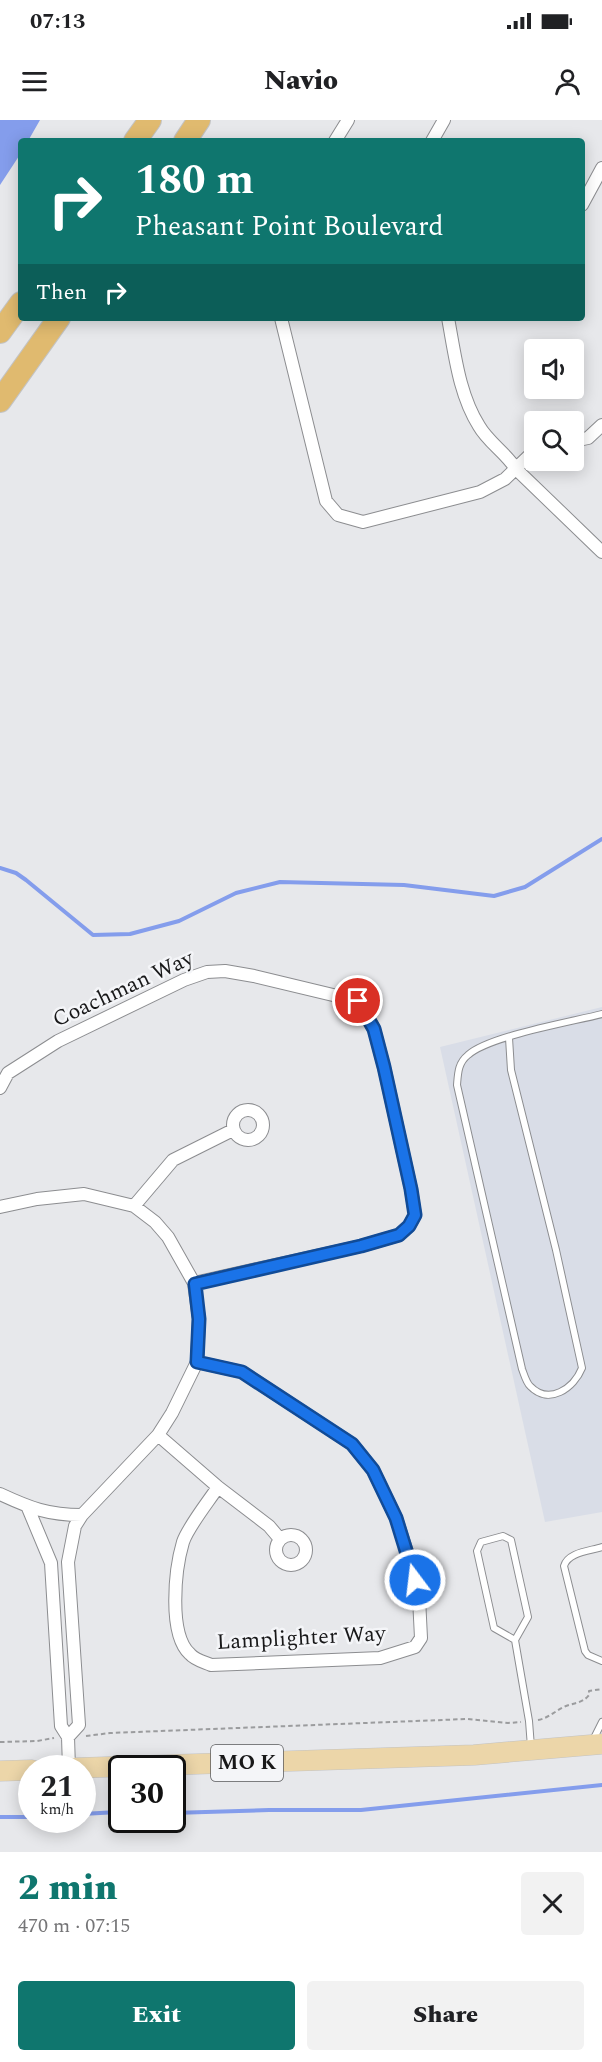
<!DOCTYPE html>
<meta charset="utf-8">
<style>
body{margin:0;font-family:Spectral,serif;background:#f2f2f2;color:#202124;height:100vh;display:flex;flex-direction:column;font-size:22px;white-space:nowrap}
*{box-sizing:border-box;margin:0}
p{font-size:20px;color:#757577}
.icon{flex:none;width:33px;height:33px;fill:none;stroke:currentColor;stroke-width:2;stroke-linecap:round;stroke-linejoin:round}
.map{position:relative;height:1732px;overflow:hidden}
.details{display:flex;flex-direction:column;background:#fff;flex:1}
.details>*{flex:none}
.top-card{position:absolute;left:18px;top:18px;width:567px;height:183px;border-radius:6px;box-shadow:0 3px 15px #0003;background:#0f766e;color:#fff;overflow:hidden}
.fabs{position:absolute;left:524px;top:219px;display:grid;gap:12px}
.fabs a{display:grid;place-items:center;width:60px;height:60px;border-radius:6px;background:#fff;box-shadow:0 3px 15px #0003;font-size:30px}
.speed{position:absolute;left:18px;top:1635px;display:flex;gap:12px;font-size:30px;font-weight:700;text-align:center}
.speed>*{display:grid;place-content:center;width:78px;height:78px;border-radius:50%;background:#fff;box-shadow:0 3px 15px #0003;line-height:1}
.speed small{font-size:15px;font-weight:400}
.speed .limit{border:3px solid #111;border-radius:9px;background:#fff;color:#111}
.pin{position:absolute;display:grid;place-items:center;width:51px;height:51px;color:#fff;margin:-26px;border:3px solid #fff;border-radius:50%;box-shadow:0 2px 6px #0007}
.me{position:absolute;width:66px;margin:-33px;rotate:345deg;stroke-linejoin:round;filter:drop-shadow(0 0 4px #0008)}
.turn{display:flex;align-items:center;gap:21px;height:126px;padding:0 18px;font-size:27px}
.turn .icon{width:78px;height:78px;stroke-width:2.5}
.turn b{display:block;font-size:42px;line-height:51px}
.then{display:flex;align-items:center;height:57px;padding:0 18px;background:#0003;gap:12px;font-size:22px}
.round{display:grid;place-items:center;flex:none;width:63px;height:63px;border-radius:6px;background:#f2f2f2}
.summary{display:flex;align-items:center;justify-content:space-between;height:102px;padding:0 18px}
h1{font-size:36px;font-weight:800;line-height:45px;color:#0f766e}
.action{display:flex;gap:12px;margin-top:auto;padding:12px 18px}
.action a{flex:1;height:69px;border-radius:6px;background:#0f766e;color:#fff;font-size:24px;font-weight:800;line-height:69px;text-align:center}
.action a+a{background:#f2f2f2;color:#202124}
.status{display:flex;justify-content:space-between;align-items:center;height:42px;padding:0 30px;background:#fff;direction:ltr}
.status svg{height:16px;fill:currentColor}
header{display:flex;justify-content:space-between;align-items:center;height:78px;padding:0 18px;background:#fff;font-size:27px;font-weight:800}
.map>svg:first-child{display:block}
.built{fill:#d9dde7}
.water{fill:#849dec}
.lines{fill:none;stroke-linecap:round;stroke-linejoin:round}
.stream{stroke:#849dec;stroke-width:4}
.lane-casing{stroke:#8c8d90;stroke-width:8}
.street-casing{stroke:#8c8d90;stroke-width:14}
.primary-casing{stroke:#c3c3c3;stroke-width:21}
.highway-casing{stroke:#c3c3c3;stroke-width:24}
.path{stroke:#9b9c9e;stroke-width:2;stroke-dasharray:4.5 3;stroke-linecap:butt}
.lane{stroke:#fff;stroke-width:6}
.street{stroke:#fff;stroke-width:12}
.primary{stroke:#ecd6a9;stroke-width:20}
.highway{stroke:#e0ba6f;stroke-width:22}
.route-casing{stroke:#114b97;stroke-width:15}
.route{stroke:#1a73e8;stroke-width:10}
.labels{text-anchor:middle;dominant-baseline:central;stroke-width:5;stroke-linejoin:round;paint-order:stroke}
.shield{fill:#f4f5f8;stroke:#5a5a5c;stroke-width:1.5}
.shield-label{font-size:21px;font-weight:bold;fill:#181819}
.street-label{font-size:22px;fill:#181819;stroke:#f4f5f8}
</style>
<div class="status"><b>07:13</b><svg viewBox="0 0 49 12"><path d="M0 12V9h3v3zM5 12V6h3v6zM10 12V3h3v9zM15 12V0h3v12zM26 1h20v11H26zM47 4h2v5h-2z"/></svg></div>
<header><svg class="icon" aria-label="menu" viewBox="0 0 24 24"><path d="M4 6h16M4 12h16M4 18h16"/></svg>Navio<svg class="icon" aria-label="person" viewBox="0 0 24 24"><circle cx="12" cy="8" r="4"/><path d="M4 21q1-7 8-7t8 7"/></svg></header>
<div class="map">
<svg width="602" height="1732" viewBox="0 0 602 1732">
<rect width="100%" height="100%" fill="#e7e8eb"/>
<path class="built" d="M602 887V1392L545 1402 440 927Z"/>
<path class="water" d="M0 0H40L28 21H21V33L0 65Z"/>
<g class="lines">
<path class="stream" d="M0 748 16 753 26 760 93 815 130 814 179 801 236 773 280 762 404 765 494 776 525 767 602 719
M172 1693 269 1690H361L602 1665
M82 1694 118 1692
M0 1697H32"/>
<g class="lane-casing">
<path id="lane" d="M509 918 511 950 556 1130 582 1248C574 1268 549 1286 530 1266 526 1262 524 1254 522 1249L457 965C458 953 458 943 468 935 489 916 571 902 602 894
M602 1427C590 1431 568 1432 564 1446L585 1531 588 1535 602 1541
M515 1520 528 1497 511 1420 503 1416 481 1422 477 1431 494 1508 515 1520 529 1601 531 1627
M593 1620 602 1602"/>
</g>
<g class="street-casing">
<path id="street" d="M335 21 348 0
M432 21 444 0
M582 85 602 48
M281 198 326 381 338 395 363 402 480 372 505 359 534 331
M448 198C455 235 459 274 479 306 488 322 506 333 516 349L602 432
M573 321 588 318 602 305
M0 968 8 953 58 921 184 860 207 852 225 851 254 856 358 881 374 909 384 947 411 1069 415 1095 409 1106 399 1115 361 1126 194 1163
M233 1005a15 15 0 1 1 30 0a15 15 0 1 1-30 0Z
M134 1086 173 1040 233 1010
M0 1087 37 1079 84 1074 134 1086 155 1102 168 1117 194 1163 199 1199 197 1242 172 1293 158 1315 82 1395C48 1395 30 1388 0 1374
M197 1242 242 1252 352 1324 373 1350 396 1398 410 1441 419 1478 421 1518 415 1527 380 1538 211 1545C204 1542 195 1540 190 1534 168 1514 175 1449 183 1422 188 1407 208 1382 218 1367
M158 1315 218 1367 269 1406 280 1419
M28 1388 51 1443 61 1606 68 1617 69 1648
M276 1430a15 15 0 1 1 30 0a15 15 0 1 1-30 0Z
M68 1617 79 1605 68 1442 75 1406 82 1395"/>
</g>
<g class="primary-casing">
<path id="primary" d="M75 1648 474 1635 602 1624
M0 1651 32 1650"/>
</g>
<g class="highway-casing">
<path id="highway" d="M135 21 150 0
M185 21 199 0
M0 212 21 183
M0 281 59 198"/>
</g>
<path class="path" d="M538 1600C549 1598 556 1590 566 1586 574 1583 583 1583 589 1575V1571L602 1569
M86 1616 110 1613 467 1599 508 1603 521 1602
M0 1622 37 1621 54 1618"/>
<use href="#lane" class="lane"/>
<use href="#street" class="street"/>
<use href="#primary" class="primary"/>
<use href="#highway" class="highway"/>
</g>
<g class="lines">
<g class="route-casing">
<path id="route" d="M358 881 374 909 384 947 411 1069 415 1095 409 1106 399 1115 361 1126 195 1164 199 1199 197 1242 242 1252 352 1324 373 1350 396 1398 415 1460"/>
</g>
<use href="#route" class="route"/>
</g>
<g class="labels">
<rect class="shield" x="211" y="1625" width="72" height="36" rx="4.5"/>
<g class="shield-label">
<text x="247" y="1643">MO K</text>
</g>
<g class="street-label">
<text transform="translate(123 869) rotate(-25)">Coachman Way</text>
<text transform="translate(301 1518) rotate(-3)">Lamplighter Way</text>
</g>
</g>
</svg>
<div class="fabs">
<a><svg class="icon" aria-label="sound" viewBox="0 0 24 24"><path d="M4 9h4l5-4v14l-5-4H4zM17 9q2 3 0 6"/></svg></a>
<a><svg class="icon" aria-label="search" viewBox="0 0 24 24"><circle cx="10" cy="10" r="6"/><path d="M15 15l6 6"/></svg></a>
</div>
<div class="speed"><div>21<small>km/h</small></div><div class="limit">30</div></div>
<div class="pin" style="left:358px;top:881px;background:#d93025"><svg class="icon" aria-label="arrive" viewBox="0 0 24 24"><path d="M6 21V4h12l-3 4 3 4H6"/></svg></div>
<svg class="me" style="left:415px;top:1460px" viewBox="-20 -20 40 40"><circle r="17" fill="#1a73e8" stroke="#fff" stroke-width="3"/><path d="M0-11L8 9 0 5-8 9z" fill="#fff"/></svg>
<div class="top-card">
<div class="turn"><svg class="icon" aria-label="right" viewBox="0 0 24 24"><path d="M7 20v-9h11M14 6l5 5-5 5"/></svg><div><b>180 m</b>Pheasant Point Boulevard</div></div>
<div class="then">Then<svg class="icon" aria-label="right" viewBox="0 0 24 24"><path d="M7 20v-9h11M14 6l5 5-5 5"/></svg></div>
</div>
</div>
<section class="details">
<div class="summary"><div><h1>2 min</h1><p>470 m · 07:15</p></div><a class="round"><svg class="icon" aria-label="close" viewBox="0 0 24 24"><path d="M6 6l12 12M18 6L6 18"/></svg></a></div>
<div class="action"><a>Exit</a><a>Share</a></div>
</section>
